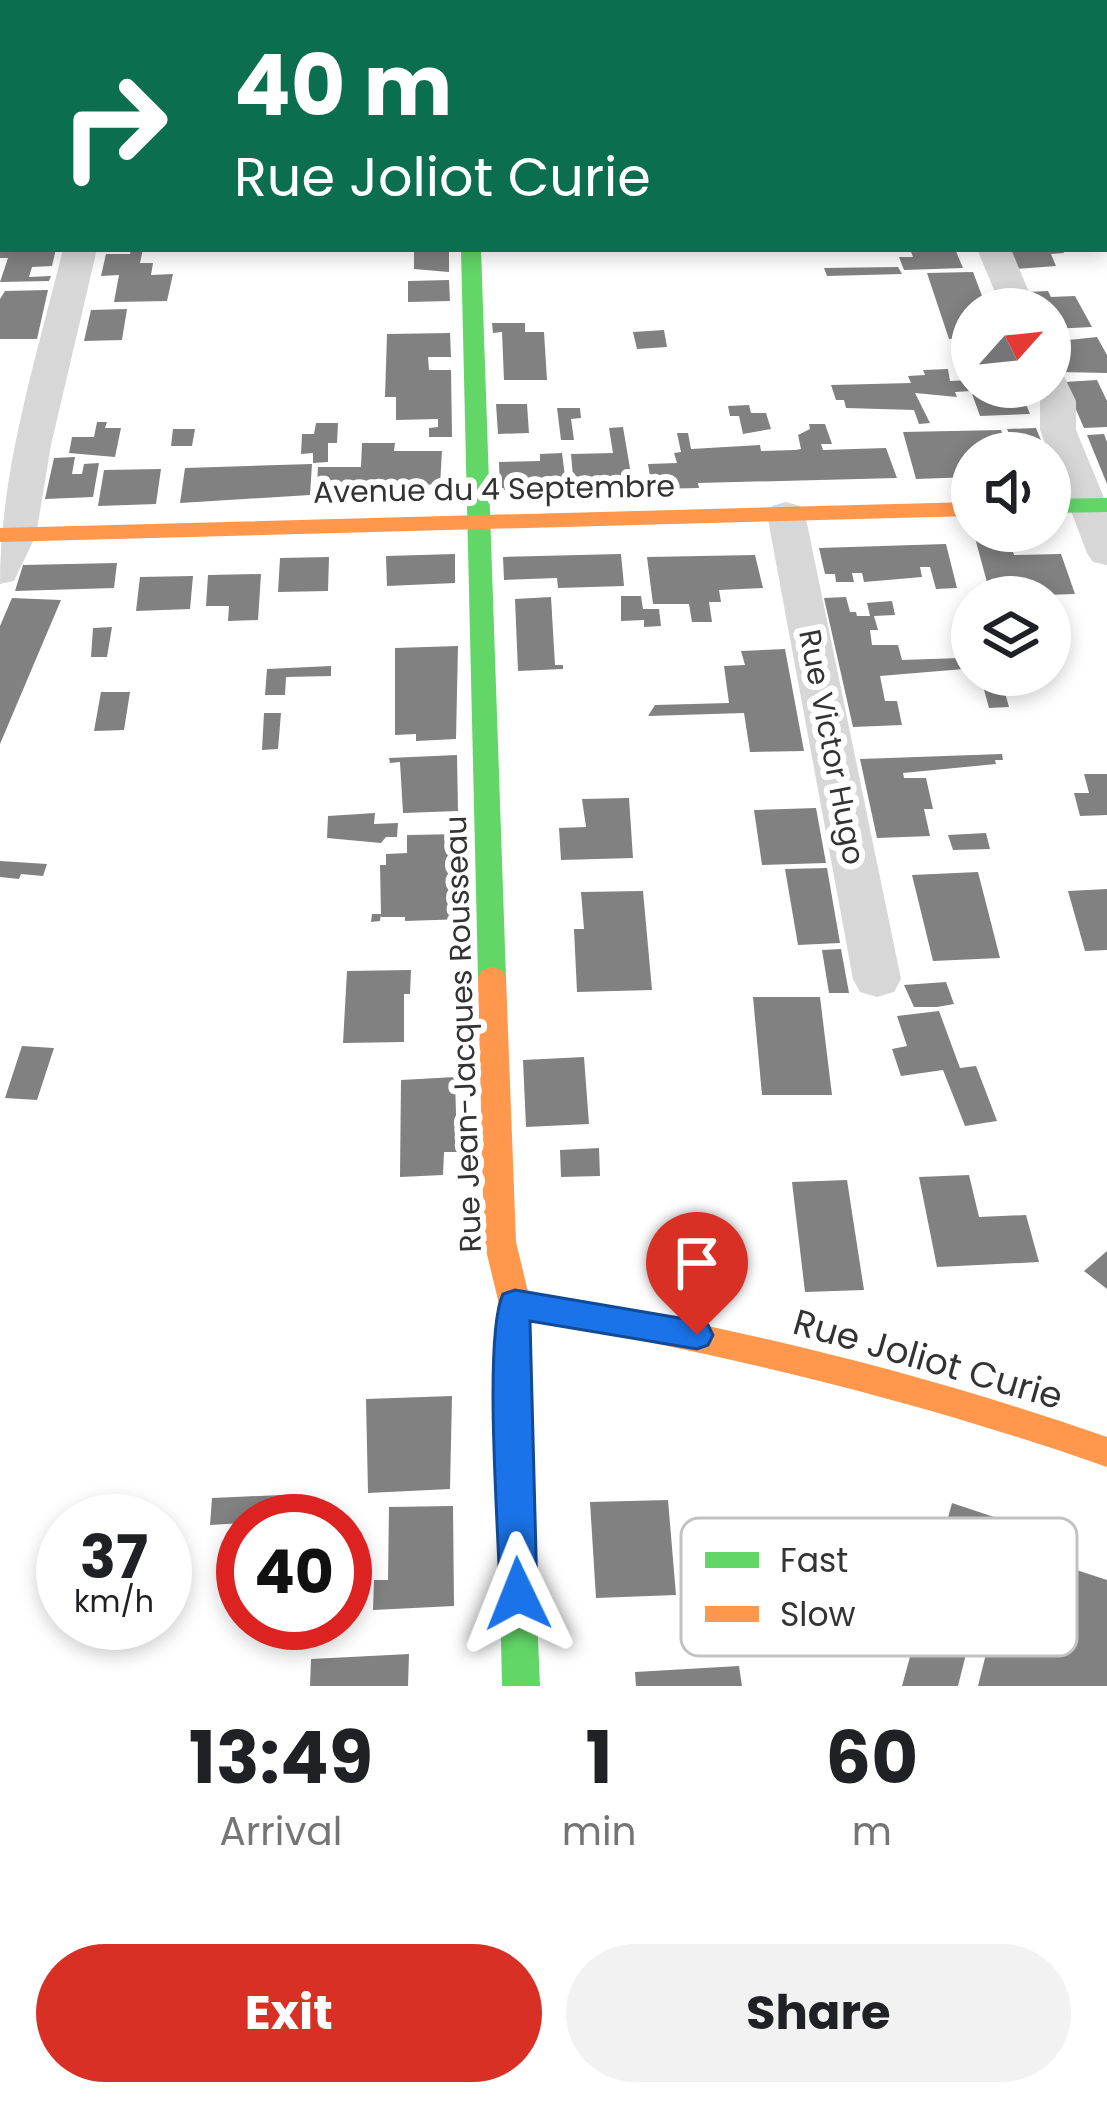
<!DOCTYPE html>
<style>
body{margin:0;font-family:Poppins,sans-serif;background:#f2f2f2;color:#202124;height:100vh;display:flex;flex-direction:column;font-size:45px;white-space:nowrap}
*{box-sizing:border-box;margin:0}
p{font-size:39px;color:#757577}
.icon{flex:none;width:66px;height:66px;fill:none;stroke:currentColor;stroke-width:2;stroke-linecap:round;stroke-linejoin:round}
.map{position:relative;height:1686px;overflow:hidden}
.sheet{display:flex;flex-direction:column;background:#fff;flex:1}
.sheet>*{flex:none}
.top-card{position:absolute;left:0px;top:0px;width:1107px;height:252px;box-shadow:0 6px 18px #0003;background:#0b6e4f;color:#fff;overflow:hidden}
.needle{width:78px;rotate:63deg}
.controls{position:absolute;left:951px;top:288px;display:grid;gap:24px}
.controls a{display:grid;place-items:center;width:120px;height:120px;border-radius:50%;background:#fff;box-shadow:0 6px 18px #0003;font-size:60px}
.speed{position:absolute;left:36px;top:1494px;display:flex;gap:24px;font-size:60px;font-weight:700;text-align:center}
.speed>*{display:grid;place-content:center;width:156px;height:156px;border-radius:50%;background:#fff;box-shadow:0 6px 18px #0003;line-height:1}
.speed small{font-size:30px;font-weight:400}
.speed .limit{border:18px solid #d22;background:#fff;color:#111}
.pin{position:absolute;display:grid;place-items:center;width:102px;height:102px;color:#fff;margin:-123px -51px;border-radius:50% 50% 50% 0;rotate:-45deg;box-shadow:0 0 12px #0007}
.pin .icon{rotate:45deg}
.me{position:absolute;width:132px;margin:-66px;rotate:358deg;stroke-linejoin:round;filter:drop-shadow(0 0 9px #0008)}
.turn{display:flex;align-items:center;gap:42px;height:252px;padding:0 36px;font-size:54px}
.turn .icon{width:156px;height:156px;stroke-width:2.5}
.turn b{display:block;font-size:84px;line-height:102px}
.eta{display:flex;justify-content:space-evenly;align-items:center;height:204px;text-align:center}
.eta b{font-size:72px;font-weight:700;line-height:84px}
.action{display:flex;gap:24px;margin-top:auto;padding:24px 36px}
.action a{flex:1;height:138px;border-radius:72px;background:#d93025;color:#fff;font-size:48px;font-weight:700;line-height:138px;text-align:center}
.action a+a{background:#f2f2f2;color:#202124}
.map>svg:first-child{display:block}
.building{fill:#818181}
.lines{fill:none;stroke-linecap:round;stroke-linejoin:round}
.street{fill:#d7d7d7;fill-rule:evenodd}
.fast{fill:#63d668;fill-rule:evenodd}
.slow{fill:#ff974d;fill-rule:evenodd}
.route{fill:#1a73e8;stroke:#114b97;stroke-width:3}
.labels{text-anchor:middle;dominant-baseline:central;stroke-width:12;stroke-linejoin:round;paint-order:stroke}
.street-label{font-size:30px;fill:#333;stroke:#fff}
.near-street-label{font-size:36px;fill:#333;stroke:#fff}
.key{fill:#fff;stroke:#c2c2c2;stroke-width:3}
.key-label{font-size:33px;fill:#333}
</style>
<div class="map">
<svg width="1107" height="1686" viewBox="0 0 1107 1686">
<rect width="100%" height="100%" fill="#fff"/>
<path class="building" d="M0 249H56L52 266 32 267 29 277 51 276 49 281 0 282 8 258H0Z
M131 249H143L140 263H153L151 275 173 274 167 301 114 302 119 275 101 276 106 254H130Z
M414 249H449V272L414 269Z
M910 249H955L963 268 904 270 899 257H913Z
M1008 249H1062L1064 253 1051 254 1056 266 1016 269Z
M898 267 902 274 827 276 824 268Z
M973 272 987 309H972V347H960L958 338 949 339 927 273Z
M449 280 450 301 408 302V281Z
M48 290 37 339H0V299L5 291Z
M1048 291 1051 297 1075 296 1092 327 1050 329V309H1034L1027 292Z
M127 309 122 340 84 341 91 310Z
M492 323H525V332H544L547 380H504L502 332 493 333Z
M664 330 667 347 637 349 633 332Z
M450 333 451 357H428L429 370H451L452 437H429V428L438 427V419L396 420V397H385L387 334Z
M1097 337 1107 355V373L1060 372 1050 342Z
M948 369 950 381 972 380V387H1019L1030 414 980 416 971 391 955 392 957 397 915 393 930 423 919 424 914 410 846 408 844 400H836L831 385 911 383 908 376 925 375 923 370Z
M1097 380 1107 401V427L1084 428 1064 382Z
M496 404H527L529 433 498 434Z
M749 405 751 413H766L771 429 743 434 739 416H730L728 406Z
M557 408H580L581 418 571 419 574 440H561Z
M97 422H107L105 428H121L115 457 69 453 72 437H94Z
M316 423H338L337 443H328V462L313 463V453L301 454 302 434H314Z
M809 424H825L832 444H821L823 450 886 448 897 478 698 483 699 488 652 489 648 464 677 463 674 453 681 452 677 433H688L691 449 760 445 761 451 795 450 801 449 798 435 810 429Z
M623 427 633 486 574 488 571 454 613 453 609 428Z
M1036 428 1046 453H972V477L916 479 903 432 1001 430 1005 441H1012L1007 429Z
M173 429H195L192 446H171Z
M1104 434 1107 442V484L1087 435Z
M362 443H395L394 451H442L440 485 382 483V497L316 499 318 467H361Z
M562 453 567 492 500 494 499 462 540 461V454Z
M75 457 72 474H82L84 464 99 463 93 497 45 499 54 458Z
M312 464 310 495 180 503 185 468Z
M161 469 156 504 98 506 104 470Z
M1008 537 1014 555 1061 554 1075 594 991 597 975 538Z
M946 544 957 588 936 589 930 567H920L922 577 864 582 862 573H852L854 582H836L835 574H825L819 548Z
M455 554V583L387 586 386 556Z
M621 554 624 586 558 588 557 578 504 580 503 557Z
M755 555 763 588 719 590 721 602H709L712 622H692L689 604H653L647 557Z
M329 557 328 591 278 592 280 558Z
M117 563 114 588 15 591 23 565Z
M261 574 258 620 228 621 229 606H206L208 575Z
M193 576 190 609 136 611 140 577Z
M621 596H641L643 609H659L661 626 644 627V620L621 621Z
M551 597 555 665H563V669L518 671 515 599Z
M846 597 850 612H856L857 616H870L867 603 892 601 895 615 874 616 878 630H870L872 645H898L902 660 960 658 964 669 880 676 885 701H897L902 725 853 727 824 598Z
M12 598 61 600 0 744V626Z
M112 627 107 657H91L93 628Z
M458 646 456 739 416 741V734L395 735V648Z
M785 649 804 751 750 752 744 713 648 716 655 705 729 703 724 666 745 665 741 651Z
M331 666V676L286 677 285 695H265L267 669Z
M980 675H1000L1009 707 989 708Z
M101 692H130L124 730 94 731Z
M264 713H281L278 749 262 750Z
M1002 754 1003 760H995L996 764 903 773 904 778H926L933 809H924L930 836 877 838 860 759Z
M457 755 458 811 403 813 400 762 390 763 389 758Z
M1084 774H1107V815L1080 816 1074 793H1089Z
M629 798 633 858 561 860 559 828 586 827 582 799Z
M816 808 826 863 762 865 754 810Z
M375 813 374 824 398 823 397 837H386L381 843 327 838 328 816Z
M986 833 990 849 953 850 948 835Z
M464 834 466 919 405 921V917H381V914L380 921 371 922 372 914H381L380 865H386V854L407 853V835Z
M0 861 47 864 43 876 21 874 19 879 0 877Z
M827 868 840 943 798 945 785 869Z
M978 872 1000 958 933 961 912 875Z
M1107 889V950L1085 951 1068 891Z
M643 891 652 990 577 992 574 929H584L581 892Z
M841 949 849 993H829L822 950Z
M411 970 410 994H404V1042L343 1043 347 971Z
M946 982 954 1004 937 1007H914L904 985Z
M753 997H820L832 1095H762Z
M939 1011 960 1068 976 1066 997 1121 965 1126 943 1070 901 1076 892 1049 907 1046 897 1016Z
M22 1046 54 1048 37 1100 5 1098Z
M584 1057 589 1124 526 1127 523 1060Z
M455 1077 457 1152H444L443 1175 400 1177 401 1080Z
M599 1148 600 1176 561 1177 560 1150Z
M969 1175 979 1217 1026 1215 1039 1262 937 1267 919 1177Z
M847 1180 864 1290 805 1292 792 1182Z
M1107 1251V1289L1084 1271Z
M452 1396 450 1489 368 1493 366 1399Z
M281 1495 280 1521 210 1525 212 1498Z
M668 1500 676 1595 596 1598 590 1502Z
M952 1503 1000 1519 958 1686H902Z
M453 1506 454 1606 373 1610 374 1580H388L389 1507Z
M1012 1549 1107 1580V1686H978Z
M409 1654 408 1686H310L311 1659Z
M739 1666 742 1686H636L635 1672Z"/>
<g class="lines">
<path class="street" d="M876 0H904L905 3H877Z
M63 249H97L51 445 36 535 14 581 0 584C0 470 36 360 63 249Z
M977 249H1011L1036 309H1002Z
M1050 371 1063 374 1076 401V430L1107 505V565L1093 562 1087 553 1040 430V401L1034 387H1050Z
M786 502 800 506 805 514 901 979 894 992 877 997 860 992 853 979 767 514 772 506Z"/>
<path class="fast" d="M461 249H481L506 978 502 986H482L478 978Z
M1107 498V512L1050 513V499Z
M515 1483 527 1488 532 1499 540 1686H502L498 1499 503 1488Z"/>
<path class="slow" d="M972 502V516L0 542V528Z
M492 967 502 970 506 978 516 1242 528 1292C726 1325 918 1371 1107 1437V1467C919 1401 727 1354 530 1320L532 1499 527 1510 515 1515 503 1510 498 1499 494 1349 499 1304 484 1242 478 978 482 970Z"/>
</g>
<path class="route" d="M515 1290 697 1321 708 1325 713 1335 708 1345 697 1349 530 1321 537 1594 531 1606 518 1611 506 1606 500 1594C499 1535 483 1337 503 1294Z"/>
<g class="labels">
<g class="street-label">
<text transform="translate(494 489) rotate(-1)">Avenue du 4 Septembre</text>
<text transform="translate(832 747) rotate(79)">Rue Victor Hugo</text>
<text transform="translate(463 1034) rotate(-92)">Rue Jean-Jacques Rousseau</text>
</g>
<g class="near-street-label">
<text transform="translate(928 1359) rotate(16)">Rue Joliot Curie</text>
</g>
</g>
<rect x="681" y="1518" width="396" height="138" rx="18" class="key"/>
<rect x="705" y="1552" width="54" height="16" fill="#63d668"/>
<rect x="705" y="1606" width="54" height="16" fill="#ff974d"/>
<g class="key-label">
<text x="780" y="1572">Fast</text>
<text x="780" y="1626">Slow</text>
</g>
</svg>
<div class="controls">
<a><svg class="needle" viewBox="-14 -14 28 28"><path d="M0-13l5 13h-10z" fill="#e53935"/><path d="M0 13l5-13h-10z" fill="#757577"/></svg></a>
<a><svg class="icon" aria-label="sound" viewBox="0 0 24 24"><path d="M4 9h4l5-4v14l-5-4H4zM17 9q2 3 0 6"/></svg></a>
<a><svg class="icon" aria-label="layers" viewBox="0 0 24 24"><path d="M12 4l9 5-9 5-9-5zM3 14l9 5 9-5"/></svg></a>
</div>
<div class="speed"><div>37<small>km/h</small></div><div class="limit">40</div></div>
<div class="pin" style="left:697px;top:1335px;background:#d93025"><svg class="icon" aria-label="arrive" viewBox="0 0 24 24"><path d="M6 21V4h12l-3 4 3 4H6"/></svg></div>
<svg class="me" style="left:518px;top:1594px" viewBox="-20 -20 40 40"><path d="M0-17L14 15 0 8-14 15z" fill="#1a73e8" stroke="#fff" stroke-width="4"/></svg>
<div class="top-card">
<div class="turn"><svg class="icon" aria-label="right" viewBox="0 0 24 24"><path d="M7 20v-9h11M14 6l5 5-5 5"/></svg><div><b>40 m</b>Rue Joliot Curie</div></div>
</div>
</div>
<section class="sheet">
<div class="eta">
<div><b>13:49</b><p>Arrival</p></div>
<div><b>1</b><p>min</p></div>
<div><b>60</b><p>m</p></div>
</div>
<div class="action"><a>Exit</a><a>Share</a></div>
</section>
